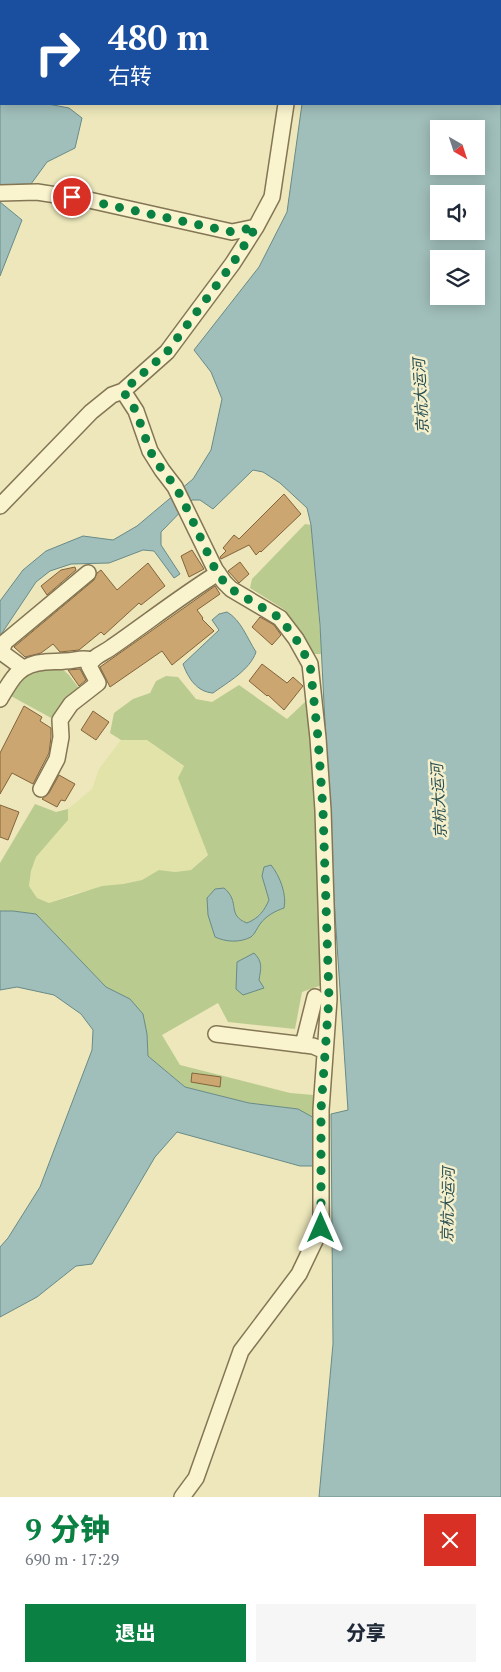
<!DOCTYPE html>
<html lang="zh">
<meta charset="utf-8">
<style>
body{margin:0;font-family:"PT Serif","Noto Sans SC",serif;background:#f6f6f7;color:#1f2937;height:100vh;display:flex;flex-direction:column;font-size:19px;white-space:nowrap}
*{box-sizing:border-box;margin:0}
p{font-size:16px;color:#747a83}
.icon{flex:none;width:28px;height:28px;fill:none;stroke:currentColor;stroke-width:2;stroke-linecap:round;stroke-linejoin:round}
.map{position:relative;height:1497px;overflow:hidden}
.details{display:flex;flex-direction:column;background:#fff;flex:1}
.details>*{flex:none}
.top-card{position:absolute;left:0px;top:0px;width:501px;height:105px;box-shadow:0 2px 12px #0003;background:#1a4fa0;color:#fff;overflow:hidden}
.needle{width:32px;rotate:141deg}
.fabs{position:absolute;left:430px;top:120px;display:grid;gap:10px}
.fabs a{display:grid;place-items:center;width:55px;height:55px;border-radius:0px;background:#fff;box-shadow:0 2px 12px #0003;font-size:25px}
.pin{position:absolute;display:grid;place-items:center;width:42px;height:42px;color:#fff;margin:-21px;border:2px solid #fff;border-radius:50%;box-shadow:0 1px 5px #0007}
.me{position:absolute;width:55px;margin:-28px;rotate:0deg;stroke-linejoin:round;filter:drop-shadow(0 0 4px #0008)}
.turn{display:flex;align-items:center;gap:18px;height:105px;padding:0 25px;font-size:22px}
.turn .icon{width:65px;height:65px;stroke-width:2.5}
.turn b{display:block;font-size:35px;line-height:42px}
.round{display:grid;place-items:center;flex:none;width:52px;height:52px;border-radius:0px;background:#f6f6f7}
.overview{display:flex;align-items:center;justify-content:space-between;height:85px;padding:0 25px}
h1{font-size:30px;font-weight:800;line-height:38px;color:#0b8043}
.button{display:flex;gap:10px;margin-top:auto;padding:10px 25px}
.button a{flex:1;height:58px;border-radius:0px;background:#0b8043;color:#fff;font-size:20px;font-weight:800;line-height:58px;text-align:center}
.button a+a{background:#f6f6f7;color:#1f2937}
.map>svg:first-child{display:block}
.farmland{fill:#e2e3a9}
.green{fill:#bacb90}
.water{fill:#a0beba;stroke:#688b88;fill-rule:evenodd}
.building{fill:#cca671;stroke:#83643b}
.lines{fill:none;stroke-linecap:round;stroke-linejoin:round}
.minor-casing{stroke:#847655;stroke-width:18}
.minor{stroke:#f9f3ce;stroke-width:15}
.route{stroke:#0b8043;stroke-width:9;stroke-dasharray:0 16.2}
.labels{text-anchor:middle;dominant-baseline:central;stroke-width:5;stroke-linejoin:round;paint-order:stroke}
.water-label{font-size:15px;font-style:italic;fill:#294f53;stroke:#f5f0cb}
</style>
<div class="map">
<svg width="501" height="1497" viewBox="0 0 501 1497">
<rect width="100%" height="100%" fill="#ede7bb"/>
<path class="farmland" d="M121 740H147L184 767 178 778 208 854 191 870 175 872 159 870 142 880 76 893 49 903 37 898 29 886 31 871 36 857 68 820V809L92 789 99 769Z"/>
<path class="green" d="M305 524 311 525 322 654H311L285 610 250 588 252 579Z
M59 666 69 675 81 691 53 719 11 696 18 680 35 670Z
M166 676 178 677 196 699 212 702 239 685 287 719 306 701 316 798 317 900 322 985 302 992 295 1029 228 1022 218 1003 162 1035 180 1065 290 1093 314 1095 325 1124 298 1109 249 1103 185 1087 148 1056 147 1034 130 1000 106 987 36 914 13 911H0V863L35 804 56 812 68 809V820L36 857 31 871 29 886 37 898 49 903 102 886 123 884 142 880 159 870 175 872 191 870 208 855 178 778 184 766 147 740H121L110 733 114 713 133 699 150 693 156 681Z"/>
<path class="water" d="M313 0H501V1497H319L333 1344 331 1114 348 1110 334 899 320 625 311 525 307 508 280 483 263 472 253 470 213 509 200 500H192L161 532V545L180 574 174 578 154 551 143 550 109 563 71 564 50 571 36 582 0 636V601L23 570 46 551 83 536 113 540 137 526 193 479 211 450 222 399 211 372 194 350 259 267 287 212 302 104H500V1H313ZM439 129H476V166H439ZM439 194H476V231H439ZM439 259H476V296H439Z
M0 97 1 104H48L69 108 82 118 75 148 47 162 31 184 0 185Z
M0 202 22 220 0 276Z
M227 612C241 620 247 638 256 652 250 670 228 682 213 693 197 692 188 678 183 664L219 630 212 620 219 614Z
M271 865C280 876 287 895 284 908 275 911 266 916 260 924 257 928 255 934 251 937 239 943 226 942 215 937L208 915 207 898 215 889 224 888C241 902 226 915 247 923 259 918 264 911 269 900L262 876 264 867Z
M0 911H13L36 914 106 987 130 999 143 1014 147 1034 148 1056 185 1087 249 1103 298 1109 325 1124V1166H300L177 1132 155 1157 92 1264 76 1266 37 1297 0 1317V1247L8 1238 40 1187 92 1050 93 1030 81 1014 54 995 17 987 0 990Z
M254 953C263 962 261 968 259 980L264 988 243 995 236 989 237 962Z"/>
<path class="building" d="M284 494 301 514 261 552 260 551 256 555 249 545 221 559 220 557 226 551 223 548 234 535 239 539Z
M192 550 204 569 189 577 181 556Z
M240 562 249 574 239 583 228 571Z
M148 563 165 586 141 605 139 603 104 635 101 632 79 650 60 652 53 644 41 653 25 657 14 647 94 580 97 573 101 570 117 590Z
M75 567 76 570 47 595 41 586 61 570Z
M215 586 220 594 197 610 203 618 202 619 214 631 172 665 162 651 110 687 100 667Z
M260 617 274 625 281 635 272 645 252 627Z
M262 664 287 683 293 677 303 686 284 710 268 695 267 696 249 681Z
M80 669 86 680 79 686 68 670Z
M24 706 42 717 40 721 51 728V737L49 753 33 784 12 773 0 794V753Z
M93 711 109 722 96 740 81 730Z
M59 775 75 784 65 801 61 800 57 807 42 799 49 793Z
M0 805 19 812 8 840 0 837Z
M192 1073 221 1077 220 1087 191 1082Z"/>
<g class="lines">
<g class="minor-casing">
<path id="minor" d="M301 1V0
M0 193 37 192 89 200 232 232 256 227
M123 391 136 411 150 451 162 470 175 487 215 569 224 582 231 589 280 618 296 639 310 664 318 738 323 810 329 999 321 1110V1228L299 1274 241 1351 196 1478 182 1497
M0 506 91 412 112 395 123 391 167 352 233 263 256 227 272 197 286 104
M23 668 1 652 5 642 88 573
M0 699C12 678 19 664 45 662 52 661 58 662 65 661 76 661 80 657 91 660
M41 789 57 759 61 737 60 720 71 704 98 683 89 666C94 655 103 654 112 647 148 622 181 596 218 573
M216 1034 313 1046 325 1051
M303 1045 315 997"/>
</g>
<use href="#minor" class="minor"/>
</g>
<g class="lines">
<path class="route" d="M72 197 232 232 256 227 233 263 167 352 123 391 136 411 150 451 162 470 176 487 189 513 215 569 224 582 231 589 280 618 296 639 310 664 318 738 323 810 329 998 321 1110V1228"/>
</g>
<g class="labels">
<g class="water-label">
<text transform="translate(420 396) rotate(-93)">京杭大运河</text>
<text transform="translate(438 801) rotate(-93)">京杭大运河</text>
<text transform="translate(447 1205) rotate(-89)">京杭大运河</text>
</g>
</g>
</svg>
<div class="fabs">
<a><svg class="needle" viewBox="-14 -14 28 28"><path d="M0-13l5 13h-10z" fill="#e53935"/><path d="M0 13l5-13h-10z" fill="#747a83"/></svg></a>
<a><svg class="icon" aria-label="sound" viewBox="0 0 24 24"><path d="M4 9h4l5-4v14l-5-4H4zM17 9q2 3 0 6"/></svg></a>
<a><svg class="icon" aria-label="layers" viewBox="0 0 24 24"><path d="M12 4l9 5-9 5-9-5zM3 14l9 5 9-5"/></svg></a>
</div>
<div class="pin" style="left:72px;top:197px;background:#d93025"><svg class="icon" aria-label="arrive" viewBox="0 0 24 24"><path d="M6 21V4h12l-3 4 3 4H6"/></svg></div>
<svg class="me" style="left:321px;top:1228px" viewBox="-20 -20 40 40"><path d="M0-17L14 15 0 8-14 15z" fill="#0b8043" stroke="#fff" stroke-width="4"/></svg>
<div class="top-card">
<div class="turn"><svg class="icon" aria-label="right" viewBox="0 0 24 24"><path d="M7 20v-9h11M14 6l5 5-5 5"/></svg><div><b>480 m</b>右转</div></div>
</div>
</div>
<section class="details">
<div class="overview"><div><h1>9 分钟</h1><p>690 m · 17:29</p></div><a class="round" style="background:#d93025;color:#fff"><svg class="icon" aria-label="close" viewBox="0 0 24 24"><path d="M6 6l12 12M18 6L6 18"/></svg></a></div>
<div class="button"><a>退出</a><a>分享</a></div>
</section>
